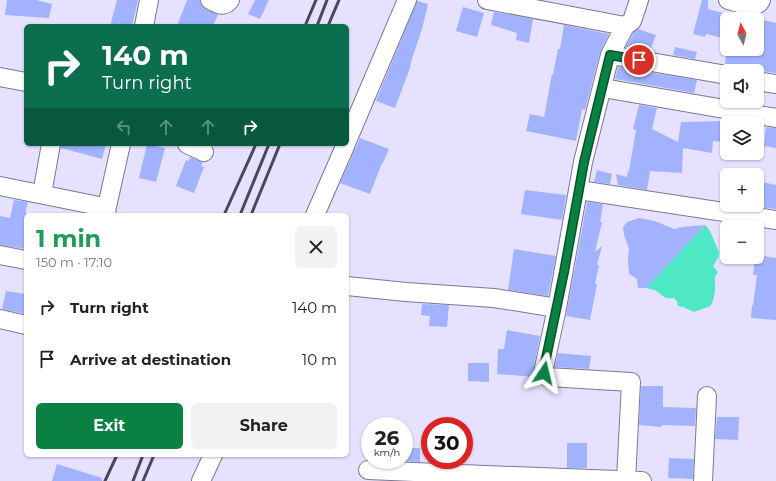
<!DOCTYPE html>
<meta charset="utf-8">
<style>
body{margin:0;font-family:Montserrat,sans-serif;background:#f2f2f2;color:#222;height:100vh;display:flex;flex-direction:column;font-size:15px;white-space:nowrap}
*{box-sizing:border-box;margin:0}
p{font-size:13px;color:#767676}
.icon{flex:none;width:22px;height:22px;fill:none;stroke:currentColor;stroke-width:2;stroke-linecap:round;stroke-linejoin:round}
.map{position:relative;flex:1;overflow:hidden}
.sheet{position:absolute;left:24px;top:213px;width:325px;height:244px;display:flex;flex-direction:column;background:#fff;border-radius:6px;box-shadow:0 1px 3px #0004}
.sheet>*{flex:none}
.hud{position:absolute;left:24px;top:24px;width:325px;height:122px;border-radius:6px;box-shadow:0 1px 3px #0004;background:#0b6e4f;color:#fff;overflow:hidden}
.needle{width:26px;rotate:353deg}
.tools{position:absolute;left:720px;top:12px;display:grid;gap:8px}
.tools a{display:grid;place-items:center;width:44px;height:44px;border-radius:6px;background:#fff;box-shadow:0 1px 3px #0004;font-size:20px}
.speed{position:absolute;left:361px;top:417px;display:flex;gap:8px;font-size:20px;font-weight:700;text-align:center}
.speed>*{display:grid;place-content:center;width:52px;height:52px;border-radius:50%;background:#fff;box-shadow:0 1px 3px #0004;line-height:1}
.speed small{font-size:10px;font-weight:400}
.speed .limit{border:6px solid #d22;background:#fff;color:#111}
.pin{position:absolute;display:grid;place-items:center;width:34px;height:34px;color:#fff;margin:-17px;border:2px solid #fff;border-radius:50%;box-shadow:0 1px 4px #0007}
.me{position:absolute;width:44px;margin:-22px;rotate:10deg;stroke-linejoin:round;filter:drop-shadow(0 0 3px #0008)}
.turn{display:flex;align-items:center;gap:14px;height:84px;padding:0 12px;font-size:18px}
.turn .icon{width:52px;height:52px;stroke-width:2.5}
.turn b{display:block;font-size:28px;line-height:34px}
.lanes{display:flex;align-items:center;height:38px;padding:0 12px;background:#0003;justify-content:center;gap:20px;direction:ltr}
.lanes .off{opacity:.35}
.round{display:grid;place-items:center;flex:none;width:42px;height:42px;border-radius:6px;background:#f2f2f2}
.summary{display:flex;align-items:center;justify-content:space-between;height:68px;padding:0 12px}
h1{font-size:24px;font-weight:700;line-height:30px;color:#1e9e55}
.cta{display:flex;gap:8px;margin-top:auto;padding:8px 12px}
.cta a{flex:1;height:46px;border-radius:6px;background:#0b8043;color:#fff;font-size:16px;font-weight:700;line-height:46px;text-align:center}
.cta a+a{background:#f2f2f2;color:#222}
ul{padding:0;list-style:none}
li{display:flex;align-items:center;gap:12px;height:52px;padding:0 12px}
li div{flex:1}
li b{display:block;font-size:15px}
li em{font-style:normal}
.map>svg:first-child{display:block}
.water{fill:#4fe8c5}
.building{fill:#a2b2fe}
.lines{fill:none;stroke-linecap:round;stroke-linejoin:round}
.minor-casing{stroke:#7d7697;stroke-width:20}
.minor{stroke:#fff;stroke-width:18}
.rail{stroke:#4b4758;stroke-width:3}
.route-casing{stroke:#07532c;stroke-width:10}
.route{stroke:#0b8043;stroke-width:7}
</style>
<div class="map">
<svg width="776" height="481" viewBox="0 0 776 481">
<rect width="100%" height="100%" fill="#e6e1fe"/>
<path class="water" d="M705 225C712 232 712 237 716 245 717 248 719 251 719 254 718 259 715 263 713 266L718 272 715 277V292L713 301 710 306 694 312 683 307 678 306 677 301 674 298C662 299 665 296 656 291 653 289 649 289 646 288Z"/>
<path class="building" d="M7 0H36L52 4 49 18 5 15Z
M117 0H138L132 26H110Z
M187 0H200L201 5 205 9 218 15 213 26H177Z
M255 0H269L260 19 248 14Z
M702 0H708V9L727 14V39L706 34 705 37 693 34Z
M417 1 428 4 422 29 410 65H411L395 108 376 101Z
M463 7 484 13 477 37 456 31Z
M494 12 533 19 529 43 516 40 517 33 491 25Z
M757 19 776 23V73L759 71 736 70 733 67 725 64 727 49H757Z
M564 25 609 34 600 52 585 110 582 109 576 141 526 131 530 114 544 117 552 74 553 75 558 49H560Z
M638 29 656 35 650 51 626 47 633 33Z
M675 47 697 52 695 59 673 55Z
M618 67 697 80 694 93 615 79Z
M639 105 657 108 652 129 678 142 681 122 727 121V142L713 141 712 153 683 148 682 173 650 171 647 190 618 185 616 174 627 177 628 171H629L636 130 633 129Z
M766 127 776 128V148L764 146Z
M360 138 389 149 383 163H382L370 194 340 183Z
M61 144H106L102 159 61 148Z
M147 144 165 148 156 182 139 178Z
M190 157 203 162 201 166 204 167 194 193 176 186 186 160 189 161Z
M597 170 612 174 610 184 594 182Z
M757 181 776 185V209L761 207V203H757Z
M525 190 566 195 562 220 521 214Z
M14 200 28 202 26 209V249L0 245V216L10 218Z
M587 202 603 204 600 222H602L595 252 602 246 597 265H599L595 284H597L590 320 566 316Z
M639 218 655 221 674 229 682 227 705 225 646 288H638L637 279 629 274 628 260 629 249 624 235 623 227 627 222Z
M514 249 556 256 548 296 508 290Z
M757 255 776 258V320L751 318 752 305H753L757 275H753L755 257H757Z
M6 291 26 294V314L2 309Z
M422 304 449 305 447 327 429 326 430 316 421 315Z
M507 330 540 336 534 366 535 377 497 374 498 349H504Z
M558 353 591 356 589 369 555 367Z
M468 363H489V382L468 381Z
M641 386H663V407L696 408 695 426 662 425V427L639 425Z
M717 417H739L738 440 715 439Z
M567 443H587V468H567Z
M404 448H420V462L404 461Z
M669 458 694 459 693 479 668 478Z
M57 464 102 478V481H52Z"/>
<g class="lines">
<g class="minor-casing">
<path id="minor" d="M210 0C217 4 224 8 230 0
M728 0C737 2 756 11 761 0
M144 26 149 0
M625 26 632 21 639 0
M610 55 727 75
M0 77 26 82
M757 81 776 84
M603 88 776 118
M347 141 407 0
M187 144 204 152
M0 186 99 206C104 208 106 210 107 215
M579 190 776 220
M42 194 51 144
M106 211 121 144
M315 215 346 144
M0 255 26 260
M347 286 406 292 494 298 557 308 583 162 610 55 625 26 487 0
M557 308 544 368C544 373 544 375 548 377L631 382 626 480
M0 319 26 325
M368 470 461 474
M201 481 213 455
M461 481V474L642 481
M703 481 707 396"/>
</g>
<use href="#minor" class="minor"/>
<path class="rail" d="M305 26 316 0
M317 26 327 0
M328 26 339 0
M224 215 256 144
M240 215 269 144
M251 215 280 144
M105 481 117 455
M133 481 143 455
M143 481 154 455"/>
</g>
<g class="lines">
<g class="route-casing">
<path id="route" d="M544 373V368L564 272 584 162 610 55 639 60"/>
</g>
<use href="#route" class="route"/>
</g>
</svg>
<div class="tools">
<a><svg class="needle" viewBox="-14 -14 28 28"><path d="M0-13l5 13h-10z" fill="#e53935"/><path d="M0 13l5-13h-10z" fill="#767676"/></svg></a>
<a><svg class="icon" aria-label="sound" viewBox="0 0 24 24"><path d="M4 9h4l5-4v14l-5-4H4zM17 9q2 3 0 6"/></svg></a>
<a><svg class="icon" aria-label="layers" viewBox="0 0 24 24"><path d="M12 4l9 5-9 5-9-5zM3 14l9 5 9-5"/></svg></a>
<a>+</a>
<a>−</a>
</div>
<div class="speed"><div>26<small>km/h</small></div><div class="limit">30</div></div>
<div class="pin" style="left:639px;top:60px;background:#d93025"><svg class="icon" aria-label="arrive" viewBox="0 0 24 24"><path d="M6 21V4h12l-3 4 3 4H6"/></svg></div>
<svg class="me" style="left:544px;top:373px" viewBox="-20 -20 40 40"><path d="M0-17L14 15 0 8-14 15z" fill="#0b8043" stroke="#fff" stroke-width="4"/></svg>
<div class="hud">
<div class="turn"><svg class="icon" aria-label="right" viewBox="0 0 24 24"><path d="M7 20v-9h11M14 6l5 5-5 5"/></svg><div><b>140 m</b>Turn right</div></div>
<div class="lanes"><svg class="icon off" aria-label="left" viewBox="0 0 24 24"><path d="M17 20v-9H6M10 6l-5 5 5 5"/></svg><svg class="icon off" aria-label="ahead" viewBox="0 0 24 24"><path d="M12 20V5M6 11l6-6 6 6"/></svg><svg class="icon off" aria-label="ahead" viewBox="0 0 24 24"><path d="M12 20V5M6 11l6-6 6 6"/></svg><svg class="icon" aria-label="right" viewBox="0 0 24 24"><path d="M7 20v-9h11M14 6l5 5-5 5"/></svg></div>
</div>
<section class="sheet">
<div class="summary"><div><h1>1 min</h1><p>150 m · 17:10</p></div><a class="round"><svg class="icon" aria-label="close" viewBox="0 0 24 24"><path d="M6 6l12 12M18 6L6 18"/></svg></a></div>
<ul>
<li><svg class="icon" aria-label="right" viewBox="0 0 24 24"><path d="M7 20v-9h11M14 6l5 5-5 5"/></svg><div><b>Turn right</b></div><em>140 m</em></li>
<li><svg class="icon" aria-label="arrive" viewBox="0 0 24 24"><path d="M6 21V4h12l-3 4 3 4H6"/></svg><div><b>Arrive at destination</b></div><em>10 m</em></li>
</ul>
<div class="cta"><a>Exit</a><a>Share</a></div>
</section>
</div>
